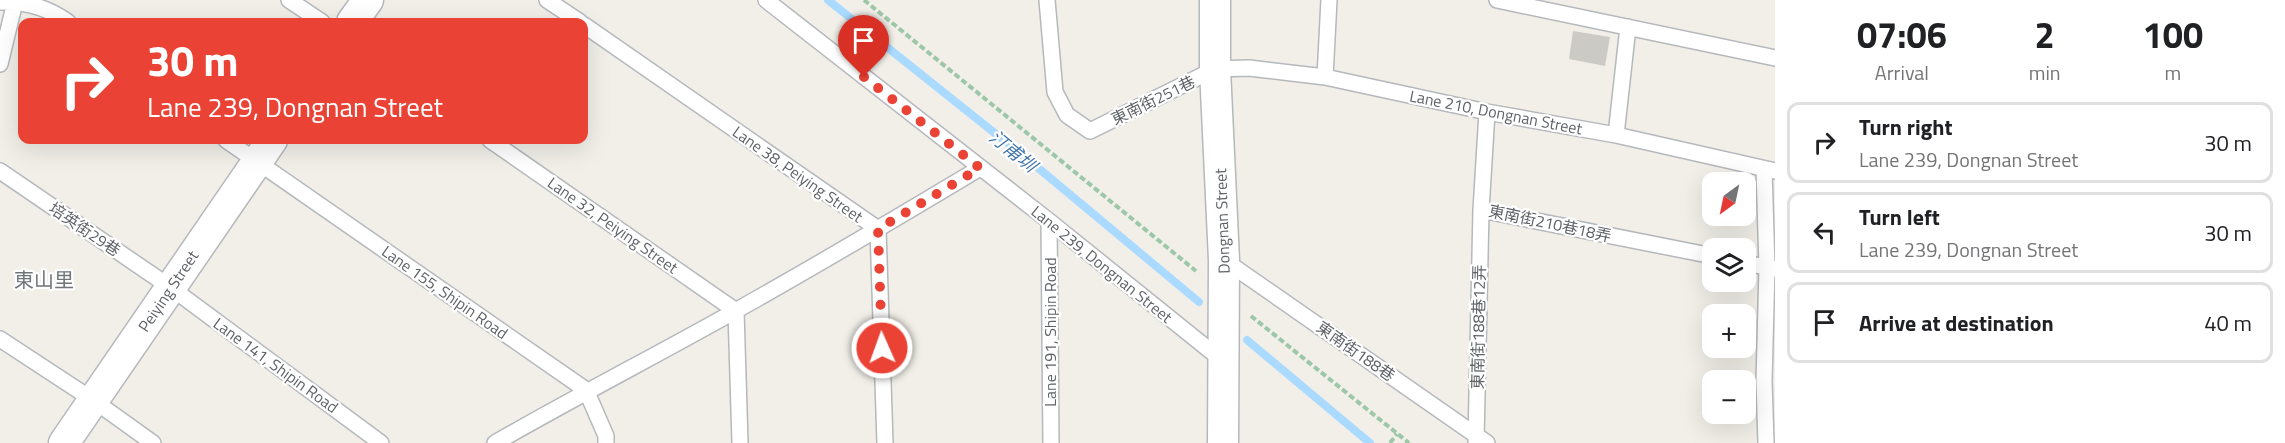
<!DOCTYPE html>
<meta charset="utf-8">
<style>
body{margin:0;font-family:"Titillium Web","Noto Sans TC",sans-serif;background:#f2f2f2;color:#202124;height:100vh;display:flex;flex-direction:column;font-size:22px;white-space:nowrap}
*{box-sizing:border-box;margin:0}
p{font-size:20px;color:#757577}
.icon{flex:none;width:33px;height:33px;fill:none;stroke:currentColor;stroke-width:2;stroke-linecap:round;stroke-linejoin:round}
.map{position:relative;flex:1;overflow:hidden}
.details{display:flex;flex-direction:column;background:#fff;width:510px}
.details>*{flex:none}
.top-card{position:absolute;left:18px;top:18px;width:570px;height:126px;border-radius:12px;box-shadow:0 6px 24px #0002;background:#ea4335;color:#fff;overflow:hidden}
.needle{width:39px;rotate:213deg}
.buttons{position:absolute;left:1702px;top:172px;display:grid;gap:12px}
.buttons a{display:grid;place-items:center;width:54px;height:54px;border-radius:12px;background:#fff;box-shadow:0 6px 24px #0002;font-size:30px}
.pin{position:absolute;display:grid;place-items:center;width:51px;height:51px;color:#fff;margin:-62px -26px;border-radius:50% 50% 50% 0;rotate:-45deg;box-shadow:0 0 6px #0007}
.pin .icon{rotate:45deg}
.me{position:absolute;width:66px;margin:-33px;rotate:358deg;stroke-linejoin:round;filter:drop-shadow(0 0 4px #0008)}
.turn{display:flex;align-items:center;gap:21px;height:126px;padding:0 30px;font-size:27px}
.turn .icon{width:78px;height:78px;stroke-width:2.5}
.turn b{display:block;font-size:42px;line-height:51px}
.eta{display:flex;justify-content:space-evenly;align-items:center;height:102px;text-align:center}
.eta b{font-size:36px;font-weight:700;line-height:42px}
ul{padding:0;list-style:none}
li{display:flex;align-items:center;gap:18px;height:81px;margin:0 12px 9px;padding:0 18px;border:3px solid #e0e0e0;border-radius:12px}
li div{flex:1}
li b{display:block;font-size:22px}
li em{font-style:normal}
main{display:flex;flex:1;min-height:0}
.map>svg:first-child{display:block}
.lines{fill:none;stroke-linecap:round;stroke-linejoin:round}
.stream{stroke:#aadaff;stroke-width:8}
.building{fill:#cccac5}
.lane-casing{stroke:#b5b8bc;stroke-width:18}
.street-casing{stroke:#b5b8bc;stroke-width:33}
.path{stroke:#9cc7a9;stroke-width:4;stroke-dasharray:6 3;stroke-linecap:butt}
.lane{stroke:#fff;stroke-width:15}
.street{stroke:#fff;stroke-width:30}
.route{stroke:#ea4335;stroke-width:10;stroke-dasharray:0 18}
.labels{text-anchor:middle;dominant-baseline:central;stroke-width:4.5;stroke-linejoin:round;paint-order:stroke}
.street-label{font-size:16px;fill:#5f6368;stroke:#fff}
.water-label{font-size:18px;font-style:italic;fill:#4174aa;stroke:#fff}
.quarter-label{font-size:20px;fill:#70757a;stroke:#fff}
</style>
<main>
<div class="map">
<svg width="1775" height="443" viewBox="0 0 1775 443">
<rect width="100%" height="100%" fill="#f1efe8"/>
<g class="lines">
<path class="stream" d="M828 0 1031 162 1199 302
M1247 340 1370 443"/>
</g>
<path class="building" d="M1573 31 1610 37 1605 66 1569 59Z"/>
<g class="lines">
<g class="lane-casing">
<path id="lane" d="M289 0 322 22
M547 0 580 22
M766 0 1049 221 1223 361
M1047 0 1055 92 1067 115 1090 131 1215 69 1249 68 1325 77 1487 112 1616 135 1775 171
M1497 0 1775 58
M0 2C26 1 47 7 68 22
M584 25 878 229
M0 64 15 2
M1325 77 1329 0
M1487 112 1481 210 1713 256
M1616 135 1628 27
M226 140 586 390 606 436V443
M490 140 736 311
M1764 169 1767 267 1764 381 1766 443
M0 171 170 287 381 443
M1049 221 1051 443
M878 229 885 443
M1224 260 1487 443
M1746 263 1775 269
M736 311 740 443
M0 339 93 400 153 443
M1476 441 1481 210
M495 443C575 397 657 355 737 310 819 264 900 216 980 168"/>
</g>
<g class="street-casing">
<path id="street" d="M1215 0V69L1224 260 1223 443
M352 22 368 0
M64 443 272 140"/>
</g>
<path class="path" d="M864 0 1196 271
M1251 316 1409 443
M1390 443 1397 434"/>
<use href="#lane" class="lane"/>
<use href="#street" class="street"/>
</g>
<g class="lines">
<path class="route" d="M864 77 980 168 878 229 882 348"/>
</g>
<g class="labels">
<g class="street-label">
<text transform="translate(1153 100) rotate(-26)">東南街251巷</text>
<text transform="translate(1496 112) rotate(11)">Lane 210, Dongnan Street</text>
<text transform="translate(798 174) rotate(35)">Lane 38, Peiying Street</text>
<text transform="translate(1222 221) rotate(-92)">Dongnan Street</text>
<text transform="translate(1550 223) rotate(12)">東南街210巷18弄</text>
<text transform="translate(613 225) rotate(35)">Lane 32, Peiying Street</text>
<text transform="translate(85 229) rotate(34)">培英街29巷</text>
<text transform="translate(1102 264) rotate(39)">Lane 239, Dongnan Street</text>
<text transform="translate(168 291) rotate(-56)">Peiying Street</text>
<text transform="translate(445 292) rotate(35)">Lane 155, Shipin Road</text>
<text transform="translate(1478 327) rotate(-89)">東南街188巷12弄</text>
<text transform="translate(1050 332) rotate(-90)">Lane 191, Shipin Road</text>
<text transform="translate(1356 351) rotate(35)">東南街188巷</text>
<text transform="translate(276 365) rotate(36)">Lane 141, Shipin Road</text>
</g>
<g class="water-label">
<text transform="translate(1013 151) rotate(39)">汀甫圳</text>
</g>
<g class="quarter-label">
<text x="44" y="279">東山里</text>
</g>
</g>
</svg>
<div class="buttons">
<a><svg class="needle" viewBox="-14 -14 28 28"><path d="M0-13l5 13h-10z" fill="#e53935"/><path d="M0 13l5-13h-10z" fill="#757577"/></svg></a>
<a><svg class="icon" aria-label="layers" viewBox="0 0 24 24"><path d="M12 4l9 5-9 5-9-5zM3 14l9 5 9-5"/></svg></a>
<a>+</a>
<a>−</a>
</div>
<div class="pin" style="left:864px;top:77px;background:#d93025"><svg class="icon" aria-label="arrive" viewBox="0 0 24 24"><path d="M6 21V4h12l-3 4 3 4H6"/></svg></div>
<svg class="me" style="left:882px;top:348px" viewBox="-20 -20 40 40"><circle r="17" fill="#ea4335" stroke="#fff" stroke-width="3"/><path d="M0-11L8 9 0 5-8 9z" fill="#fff"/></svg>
<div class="top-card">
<div class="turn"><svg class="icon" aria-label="right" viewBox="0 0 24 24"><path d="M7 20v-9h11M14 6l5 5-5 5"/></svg><div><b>30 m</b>Lane 239, Dongnan Street</div></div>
</div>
</div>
<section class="details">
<div class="eta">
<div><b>07:06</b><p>Arrival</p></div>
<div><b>2</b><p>min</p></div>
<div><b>100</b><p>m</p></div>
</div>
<ul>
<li><svg class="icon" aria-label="right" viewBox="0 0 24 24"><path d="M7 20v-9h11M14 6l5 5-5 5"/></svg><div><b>Turn right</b><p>Lane 239, Dongnan Street</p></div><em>30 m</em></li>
<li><svg class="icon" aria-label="left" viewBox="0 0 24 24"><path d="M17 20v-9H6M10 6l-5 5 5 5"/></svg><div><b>Turn left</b><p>Lane 239, Dongnan Street</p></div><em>30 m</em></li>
<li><svg class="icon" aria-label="arrive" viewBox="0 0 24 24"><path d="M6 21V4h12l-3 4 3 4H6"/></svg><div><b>Arrive at destination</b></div><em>40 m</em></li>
</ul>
</section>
</main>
